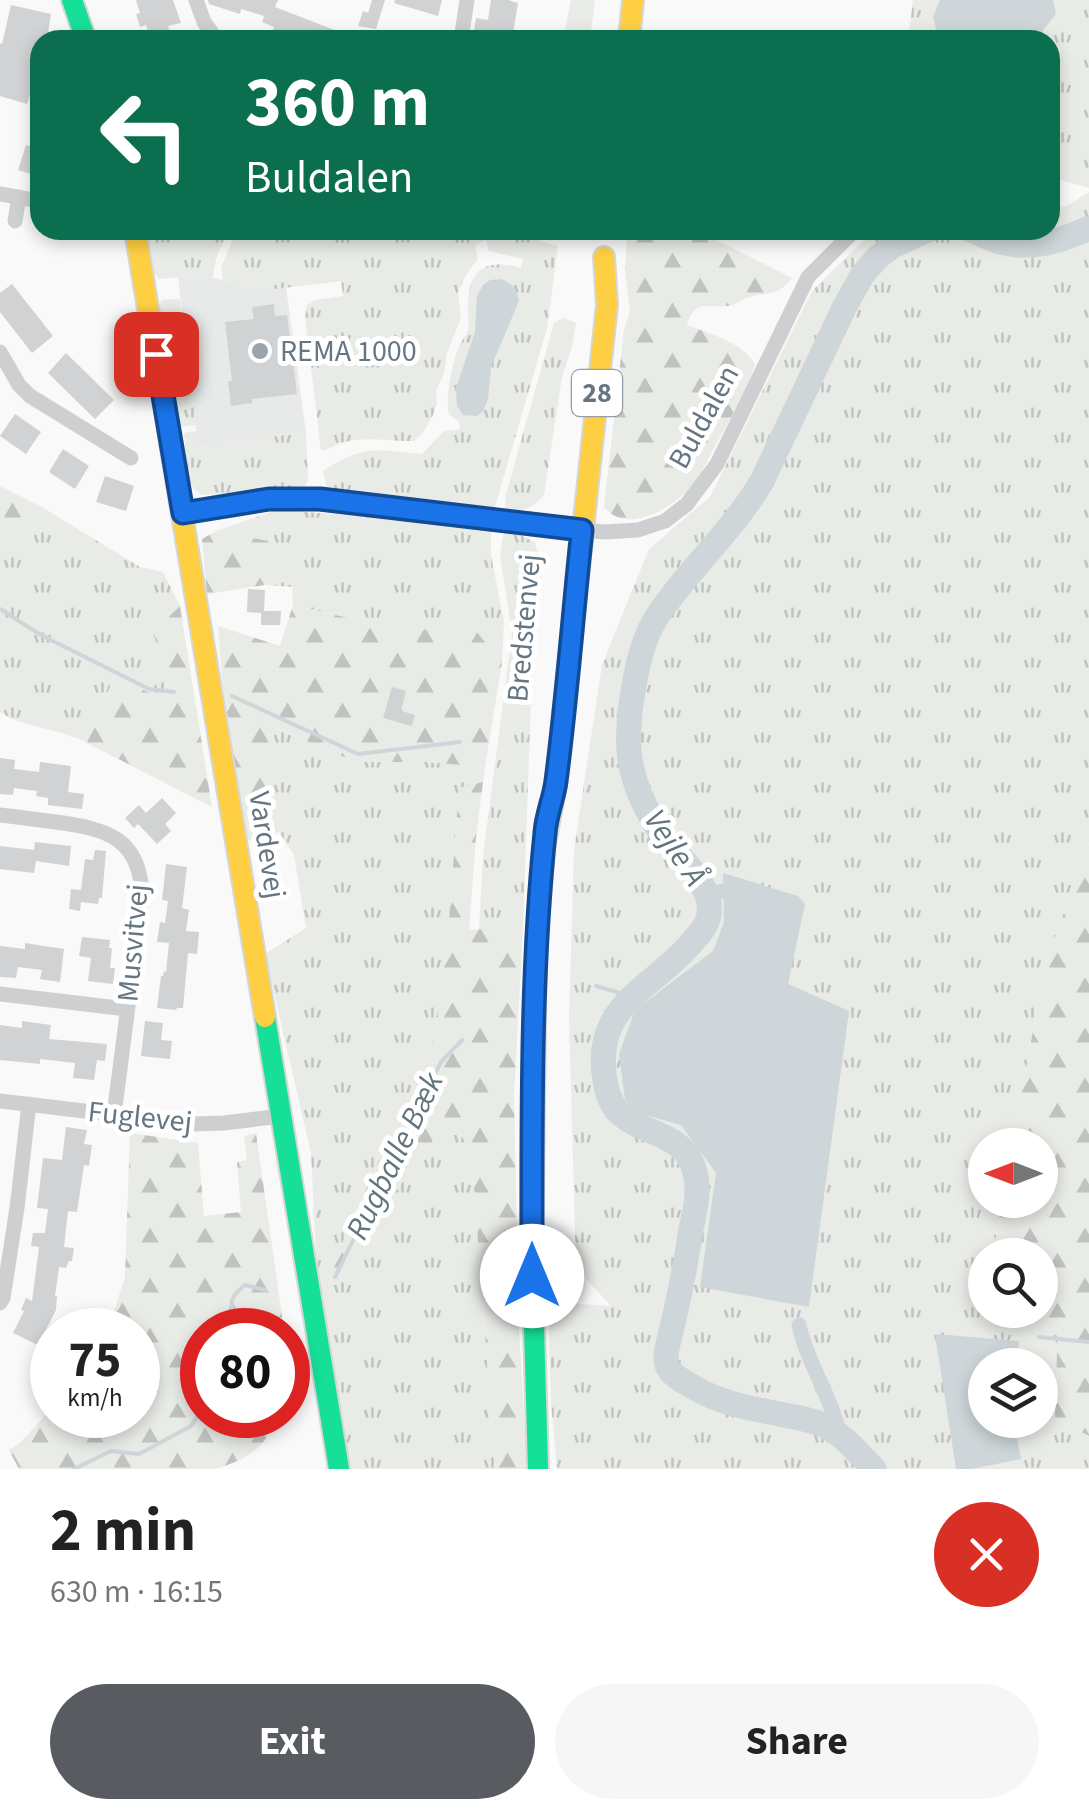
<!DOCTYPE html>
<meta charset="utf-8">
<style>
body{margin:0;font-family:"Source Sans 3",sans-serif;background:#f6f6f6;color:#222;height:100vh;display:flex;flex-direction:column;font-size:38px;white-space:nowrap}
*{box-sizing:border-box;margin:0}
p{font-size:32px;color:#767676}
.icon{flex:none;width:55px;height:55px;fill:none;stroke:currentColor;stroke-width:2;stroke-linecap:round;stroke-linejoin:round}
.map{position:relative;height:1469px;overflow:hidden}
.sheet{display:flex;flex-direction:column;background:#fff;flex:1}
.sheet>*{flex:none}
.hud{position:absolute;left:30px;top:30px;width:1030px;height:210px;border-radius:30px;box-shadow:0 5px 15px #0003;background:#0b6e4f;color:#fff;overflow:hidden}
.needle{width:65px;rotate:270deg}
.tools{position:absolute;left:968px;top:1128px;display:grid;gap:20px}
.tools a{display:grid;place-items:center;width:90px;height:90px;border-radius:50%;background:#fff;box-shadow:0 5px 15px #0003;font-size:50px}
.speed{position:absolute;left:30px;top:1308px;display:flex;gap:20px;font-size:50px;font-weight:700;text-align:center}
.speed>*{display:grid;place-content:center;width:130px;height:130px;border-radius:50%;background:#fff;box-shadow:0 5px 15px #0003;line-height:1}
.speed small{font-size:25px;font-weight:400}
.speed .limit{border:15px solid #d22;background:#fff;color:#111}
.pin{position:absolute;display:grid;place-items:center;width:85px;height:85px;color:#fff;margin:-42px;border-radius:20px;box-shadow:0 5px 15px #0006}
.me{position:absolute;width:110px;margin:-55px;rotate:0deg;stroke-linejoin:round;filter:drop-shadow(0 0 8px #0008)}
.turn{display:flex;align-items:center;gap:35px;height:210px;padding:0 50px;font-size:45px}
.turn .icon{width:130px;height:130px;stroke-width:2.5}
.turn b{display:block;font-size:70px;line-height:85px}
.round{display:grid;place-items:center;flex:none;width:105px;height:105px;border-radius:52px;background:#f6f6f6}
.head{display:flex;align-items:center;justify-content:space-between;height:170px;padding:0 50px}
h1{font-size:60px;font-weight:700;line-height:75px}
.primary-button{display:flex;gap:20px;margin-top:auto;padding:20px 50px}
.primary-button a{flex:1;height:115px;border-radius:60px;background:#585c60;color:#fff;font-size:40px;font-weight:700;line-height:115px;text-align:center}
.primary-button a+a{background:#f6f6f6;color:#222}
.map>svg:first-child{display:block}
.built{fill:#e8e9e9}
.grass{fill:url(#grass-tufts);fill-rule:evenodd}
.forest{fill:url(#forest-firs)}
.water{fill:#ced6d9}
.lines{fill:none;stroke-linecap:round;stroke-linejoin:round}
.stream{stroke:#ced6d9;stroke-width:4}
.canal{stroke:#ced6d9;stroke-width:15}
.river{stroke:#ced6d9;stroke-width:25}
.building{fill:#d0d2d3}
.fast-casing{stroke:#d5d6d7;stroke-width:24}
.slow-casing{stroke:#d5d6d7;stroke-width:24}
.jam-casing{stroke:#d5d6d7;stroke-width:24}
.street{stroke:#cecfd0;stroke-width:15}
.fast{stroke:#16e098;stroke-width:20}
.slow{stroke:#ffcf43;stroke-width:20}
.jam{stroke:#f24e42;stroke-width:20}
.route-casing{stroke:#114b97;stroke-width:25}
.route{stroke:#1a73e8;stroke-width:18}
.poi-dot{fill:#99a4ac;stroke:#fff;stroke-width:4}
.labels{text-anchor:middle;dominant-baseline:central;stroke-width:10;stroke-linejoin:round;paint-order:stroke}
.shield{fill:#fff;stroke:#939fa8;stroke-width:2.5}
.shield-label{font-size:28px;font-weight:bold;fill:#657683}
.poi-label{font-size:30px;fill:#657683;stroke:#fff;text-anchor:start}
.street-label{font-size:30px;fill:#657683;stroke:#fff}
.water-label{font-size:32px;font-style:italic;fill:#60757c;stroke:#fff}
</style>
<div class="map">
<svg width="1089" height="1469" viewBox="0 0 1089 1469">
<defs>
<pattern id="grass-tufts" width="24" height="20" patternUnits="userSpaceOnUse" patternTransform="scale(2.5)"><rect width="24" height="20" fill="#e8ebe6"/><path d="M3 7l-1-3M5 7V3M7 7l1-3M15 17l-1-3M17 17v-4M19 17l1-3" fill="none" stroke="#c0c3c0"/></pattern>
<pattern id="forest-firs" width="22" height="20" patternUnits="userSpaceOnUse" patternTransform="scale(2.5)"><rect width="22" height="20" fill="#e8ebe6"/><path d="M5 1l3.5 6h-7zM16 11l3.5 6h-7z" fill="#c0c3c0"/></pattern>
</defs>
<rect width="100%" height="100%" fill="#f9f9f9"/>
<path class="built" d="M178 277 213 278 267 290 286 287 306 432 198 447Z"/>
<path class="grass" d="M571 0H595L590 40H563Z
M913 0H1089V188L1050 177V40H908Z
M1089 192V843L1045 965 1012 1145H985V1200H1002L993 1255H985L984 1304 985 1310H1008L1059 1322 1055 1418 1089 1436V1469H557L551 1403 548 1302 611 1306 576 1268 569 1018 574 850 602 665 649 549 710 497 812 291 874 230H1050V212L1070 204ZM985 1365H1040V1420H985Z
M142 230H228L216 259 213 278 178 277 160 279 150 271Z
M237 230H503L558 246 547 328 494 510 336 493 327 489 323 471C364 444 376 450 422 454L444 431 460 429 459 422 449 414C445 397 452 363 459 346 461 341 465 337 467 333 470 323 467 312 468 302 470 266 490 259 521 268L523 259 489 251 486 240 475 245 478 259 468 272 458 291 461 318 447 353 444 374 436 390 437 403 433 415 423 433 414 441C391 442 368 436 345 442 337 444 329 449 321 451L305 317 307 305 316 300 343 296 341 281 267 290 223 280 221 267Z
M180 299 196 425 181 427 157 310 162 300Z
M563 318 576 323 572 347 562 377 544 495C533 509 523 511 505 511L506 494 554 323Z
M196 431 199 447 306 432 308 480 303 491 201 495 188 482 184 433Z
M40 506 140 567 163 572 180 606 154 631 171 703 114 677 87 743C59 728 24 728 0 712V538Z
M276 510 364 516 491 530V556L504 621 502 663 468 621 440 630 391 628 293 605 292 587 265 585 269 541 216 531Z
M504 532 518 534 535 542 541 569V588L531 698 523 927 479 930 483 856 512 633 500 555Z
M265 724 356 762H426L485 767 483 782 459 789 448 933 436 1034 321 1291 440 1131 452 1126 471 1147 495 1469H347L318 1297 311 1153 265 954 306 928 294 855 279 832Z"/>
<path class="forest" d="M627 230H697L792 278C778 296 770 292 749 297 742 299 734 306 726 306 708 308 694 299 687 325 710 334 742 342 755 364 745 395 728 422 713 450 707 461 701 475 693 485 674 507 627 536 604 507L624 330 630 311 625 270Z
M0 486 40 506 0 538Z
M216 531 269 541 265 585 207 594 202 539Z
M293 605 391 628 440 630 468 621 502 663 485 767 426 762H356L266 724 279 832 247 841 222 680 218 626 280 646Z
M180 606 212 807 87 743 114 677 171 702 154 631Z
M483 782 476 838 469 930 523 927 514 1096 519 1330 527 1469H495L471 1147 452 1126 440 1131 318 1297 436 1034 448 933 459 788Z
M1089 843V1436L1055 1418 1058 1322 1008 1310H1040V1255H993L1002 1200H1040V1145H1012L1045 965Z
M130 1133 198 1143 204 1216 241 1212 237 1162 247 1160 244 1136 256 1133 284 1330H202V1415L279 1416C262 1450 251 1458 215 1469H19L9 1450 21 1442 52 1408V1415H138V1330H108L125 1277Z"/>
<path class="water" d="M940 0H1053L1056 14 1043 30 1041 40H939L933 17Z
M501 279C513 284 517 289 519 301L491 367 488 399 483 411 477 416 463 415 457 406 456 388 475 332 477 296 483 285 490 280Z
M723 873 798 896 805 904 788 984 849 1011 809 1307 700 1287 716 1173 681 1125 635 1112 625 1099 619 1054 635 1010 713 951 724 922Z
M935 1334 1019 1341 1016 1365H985V1420H1013L1021 1459 972 1469H956Z"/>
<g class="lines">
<path class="stream" d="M0 609 41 635 149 689 174 692
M232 696 358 754 460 742
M596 986 630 996
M335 1277 441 1062 462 1040
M233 1330C236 1307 222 1303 245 1285L265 1290
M1039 1337 1089 1342
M74 1469 111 1451 139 1454 191 1426 202 1410"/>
<path class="canal" d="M709 899C720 890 730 886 742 895
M799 1325C807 1363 831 1395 839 1433"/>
<path class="river" d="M971 230C979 233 986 237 994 240 1026 252 1059 242 1089 228
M874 1469C858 1453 844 1435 823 1425 809 1419 794 1417 779 1414 749 1408 720 1403 693 1387 685 1382 675 1378 669 1369 666 1365 666 1360 666 1355 668 1340 673 1325 676 1310 682 1283 687 1256 691 1229 694 1216 697 1204 697 1191 697 1115 618 1148 606 1086 589 1004 652 991 693 941 700 933 707 926 709 915 714 883 677 858 661 833 624 778 623 738 636 675 640 654 647 630 660 612 692 566 734 529 762 481L844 308 863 274 878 257 893 246 928 230"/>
</g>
<path class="building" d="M136 0H173L181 23 168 26 172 40H150L146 25 140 27 136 14 140 13Z
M208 0H278L275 7 337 31 334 40H269L274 27 262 22 264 16 241 9 240 14 209 4Z
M372 0H385L376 29 358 26 363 11 368 13Z
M395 0H442L438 16 394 3Z
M491 0H508L518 3 512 40H491L492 34 474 30 476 18 488 20Z
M11 5 51 14 47 40H40V85L37 97 30 95 27 104 0 96V43L2 44Z
M26 145 40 149V177L18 170Z
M12 284 53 336 32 353 0 312V293Z
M274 304 275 316 287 315 297 394 252 399V403L231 406 228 381H232L225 322 254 319 252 307Z
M66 353 114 400 95 419 48 373Z
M15 414 41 432 26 454 0 436Z
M63 449 89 466 75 489 49 472Z
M105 476 134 486 126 511 96 502Z
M248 589 265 590 264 611H281L280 625H261V613L247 612Z
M392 687 406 691 401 711 415 715 412 726 383 718Z
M0 758 15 760 14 769 39 772 40 762 71 766 68 792 84 794 82 809 48 805V798L36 796 37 791 14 788 13 795 0 794Z
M162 798 176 813 165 824 171 831 157 844 138 824 134 828 125 818 139 805 146 813Z
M35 842 71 846 69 866 36 861 34 873 0 869V846L34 850Z
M95 850 106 851 102 898H99L98 904 81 902 80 911 69 909 71 889 81 890 85 859 93 860Z
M166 864 187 867 182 908 189 910 186 931 199 932 197 954 188 953 183 1008H177L176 1010 157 1008 161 976H163L164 971 166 972 169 943 157 942 160 922 165 923 168 901 162 900Z
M82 937 110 940 109 948H112L110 968H115L113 984 88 981 91 958 79 956Z
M25 943 64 949 60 982 40 979 42 970 18 967 16 978 0 977V946L25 949Z
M22 1021 51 1025 49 1039 107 1044 105 1061 97 1060 94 1080 73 1078 75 1063 40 1059V1064L0 1060V1025L22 1028Z
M145 1021 163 1023 161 1040 172 1041 170 1059 141 1056Z
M66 1127 87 1130 84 1144 92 1145 89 1166 84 1165 77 1212 68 1211 64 1247 74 1248 72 1261H69L66 1268 59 1267 55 1296H57L56 1310 38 1345 13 1333 24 1311 21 1310 26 1298 32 1301 39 1247 31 1246 33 1233H45L48 1209 37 1208 43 1158 62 1160Z"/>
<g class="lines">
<g class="fast-casing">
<path id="fast" d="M72 0 86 40
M265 1017 339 1469
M538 1469 532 1256 536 945 544 848 556 785 563 716"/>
</g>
<g class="slow-casing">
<path id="slow" d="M629 40 633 0
M135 230 265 1017
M563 716 607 305 604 257"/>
</g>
<g class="jam-casing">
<path id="jam" d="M183 513 269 499H319L582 530"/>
</g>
<path class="street" d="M196 0 204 22 217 40
M461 40 467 0
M0 194 39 201
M15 221 19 197
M0 352 19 385 30 396 131 458
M582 530 605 532 638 530 665 521 687 504 717 464 808 277 855 230
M0 815C19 817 38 820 56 822 107 829 141 838 142 897L114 1115
M0 994 127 1009
M0 1101 193 1124 224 1123 281 1116
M0 1303 3 1298 17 1208 29 1104"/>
<use href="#fast" class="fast"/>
<use href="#slow" class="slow"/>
<use href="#jam" class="jam"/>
</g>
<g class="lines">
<g class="route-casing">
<path id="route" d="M156 354 183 513 269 499H320L582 530C573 613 567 697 556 781 554 798 546 815 545 833 530 979 532 1128 532 1276"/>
</g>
<use href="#route" class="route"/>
</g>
<circle class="poi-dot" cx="260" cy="351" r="10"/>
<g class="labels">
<rect class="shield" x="572" y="370" width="50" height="46" rx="8"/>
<g class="shield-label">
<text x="597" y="393">28</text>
</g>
<g class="poi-label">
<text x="280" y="351">REMA 1000</text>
</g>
<g class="street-label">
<text transform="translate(704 417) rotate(-61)">Buldalen</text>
<text transform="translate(524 628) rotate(-85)">Bredstenvej</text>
<text transform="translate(267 845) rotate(81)">Vardevej</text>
<text transform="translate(133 943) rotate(-85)">Musvitvej</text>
<text transform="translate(140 1117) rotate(6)">Fuglevej</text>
</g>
<g class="water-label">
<text transform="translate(675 848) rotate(56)">Vejle Å</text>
<text transform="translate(395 1156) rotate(-64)">Rugballe Bæk</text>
</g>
</g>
</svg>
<div class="tools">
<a><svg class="needle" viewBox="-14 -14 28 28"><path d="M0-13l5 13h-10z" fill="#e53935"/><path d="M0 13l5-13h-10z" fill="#767676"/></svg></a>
<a><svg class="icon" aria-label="search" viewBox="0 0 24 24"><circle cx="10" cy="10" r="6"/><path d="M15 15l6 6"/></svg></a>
<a><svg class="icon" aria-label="layers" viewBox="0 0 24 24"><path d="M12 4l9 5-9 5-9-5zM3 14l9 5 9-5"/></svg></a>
</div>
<div class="speed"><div>75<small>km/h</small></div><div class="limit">80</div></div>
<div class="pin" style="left:156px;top:354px;background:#d93025"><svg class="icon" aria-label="arrive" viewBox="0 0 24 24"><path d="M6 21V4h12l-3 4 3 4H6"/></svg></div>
<svg class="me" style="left:532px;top:1276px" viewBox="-20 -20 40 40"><circle r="19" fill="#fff"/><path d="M0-13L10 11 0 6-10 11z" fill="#1a73e8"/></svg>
<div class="hud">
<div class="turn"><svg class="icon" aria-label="left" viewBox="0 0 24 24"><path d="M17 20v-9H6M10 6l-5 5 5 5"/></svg><div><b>360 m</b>Buldalen</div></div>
</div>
</div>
<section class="sheet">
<div class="head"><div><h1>2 min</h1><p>630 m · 16:15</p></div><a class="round" style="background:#d93025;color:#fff"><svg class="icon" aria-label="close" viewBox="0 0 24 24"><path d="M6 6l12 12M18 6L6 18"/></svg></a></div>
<div class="primary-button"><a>Exit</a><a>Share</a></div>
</section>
